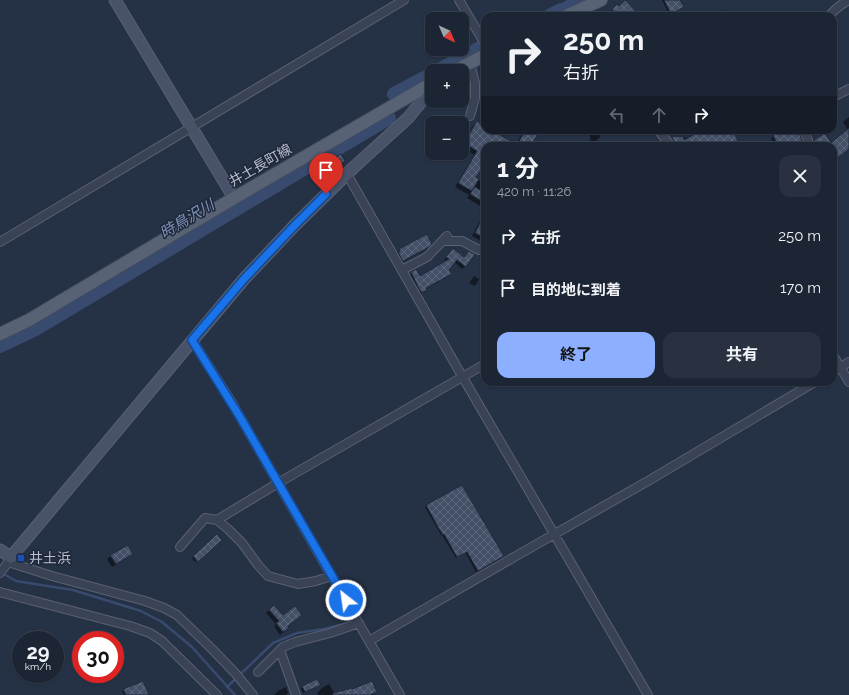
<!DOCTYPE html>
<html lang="ja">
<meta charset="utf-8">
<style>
body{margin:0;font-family:Raleway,"Noto Sans JP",sans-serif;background:#293140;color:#f1f3f6;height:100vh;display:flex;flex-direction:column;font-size:15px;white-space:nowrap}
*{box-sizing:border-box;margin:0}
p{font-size:13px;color:#a0a5ac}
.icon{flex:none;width:22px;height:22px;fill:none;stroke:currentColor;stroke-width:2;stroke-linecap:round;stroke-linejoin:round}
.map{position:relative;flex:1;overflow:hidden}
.sheet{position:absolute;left:481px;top:142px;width:356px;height:244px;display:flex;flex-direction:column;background:#1c2534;border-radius:12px;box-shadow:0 1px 3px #0004,0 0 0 1px #3a424f}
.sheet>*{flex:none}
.guide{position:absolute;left:481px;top:12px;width:356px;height:122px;border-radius:12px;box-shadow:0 1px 3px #0004,0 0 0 1px #3a424f;background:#1c2534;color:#f1f3f6;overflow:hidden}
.needle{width:26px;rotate:136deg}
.tools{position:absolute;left:425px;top:12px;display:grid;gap:8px}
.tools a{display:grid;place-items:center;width:44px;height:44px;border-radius:8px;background:#1c2534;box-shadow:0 1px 3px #0004,0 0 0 1px #3a424f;font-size:20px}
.speed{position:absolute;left:12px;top:631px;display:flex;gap:8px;font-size:20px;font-weight:700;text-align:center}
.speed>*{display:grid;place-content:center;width:52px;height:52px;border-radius:50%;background:#1c2534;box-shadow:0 1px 3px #0004,0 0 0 1px #3a424f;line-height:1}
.speed small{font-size:10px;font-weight:400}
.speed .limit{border:6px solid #d22;background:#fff;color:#111}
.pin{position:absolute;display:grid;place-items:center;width:34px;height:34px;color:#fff;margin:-41px -17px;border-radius:50% 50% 50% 0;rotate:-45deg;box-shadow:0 0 4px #0007}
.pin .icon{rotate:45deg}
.me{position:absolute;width:44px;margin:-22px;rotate:330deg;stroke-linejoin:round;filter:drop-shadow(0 0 3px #0008)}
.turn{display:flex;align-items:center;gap:14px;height:84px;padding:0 16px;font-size:18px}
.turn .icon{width:52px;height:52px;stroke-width:2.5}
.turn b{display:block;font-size:28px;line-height:34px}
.lanes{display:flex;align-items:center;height:38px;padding:0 16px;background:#0003;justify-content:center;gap:20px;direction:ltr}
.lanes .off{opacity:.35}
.round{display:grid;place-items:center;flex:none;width:42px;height:42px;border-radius:12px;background:#293140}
.summary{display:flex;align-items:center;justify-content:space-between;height:68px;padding:0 16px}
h1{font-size:24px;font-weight:700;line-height:30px}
.cta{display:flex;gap:8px;margin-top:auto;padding:8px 16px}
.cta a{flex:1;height:46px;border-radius:12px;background:#8cb0ff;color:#111;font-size:16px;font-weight:700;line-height:46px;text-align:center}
.cta a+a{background:#293140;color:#f1f3f6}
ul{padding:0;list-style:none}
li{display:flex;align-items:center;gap:12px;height:52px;padding:0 16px}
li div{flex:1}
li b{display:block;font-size:15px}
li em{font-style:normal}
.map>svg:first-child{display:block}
.shadow{fill:#0007}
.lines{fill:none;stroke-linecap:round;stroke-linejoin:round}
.stream{stroke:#384a6d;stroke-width:2.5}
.river{stroke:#384a6d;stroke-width:14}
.building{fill:url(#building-cross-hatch);stroke:#212a3c}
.street-casing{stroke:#596172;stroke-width:10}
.secondary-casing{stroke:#596172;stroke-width:13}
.primary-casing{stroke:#444c5e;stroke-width:14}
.street{stroke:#3a4355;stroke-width:8}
.secondary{stroke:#485268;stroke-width:11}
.primary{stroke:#586275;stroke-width:12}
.route-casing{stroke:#114b97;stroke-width:10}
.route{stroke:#1a73e8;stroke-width:7}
.transit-dot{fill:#1a4fb4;stroke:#1f283a;stroke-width:1.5}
.labels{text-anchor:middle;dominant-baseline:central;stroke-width:3;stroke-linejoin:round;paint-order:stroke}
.street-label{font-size:14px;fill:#b8bfce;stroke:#1f283a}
.poi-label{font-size:14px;fill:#b8bfce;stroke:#1f283a;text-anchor:start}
.water-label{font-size:15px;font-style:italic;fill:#7d92b7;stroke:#1f283a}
</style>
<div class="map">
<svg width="849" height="695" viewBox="0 0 849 695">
<defs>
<pattern id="building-cross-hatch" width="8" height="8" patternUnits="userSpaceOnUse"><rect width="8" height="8" fill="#445068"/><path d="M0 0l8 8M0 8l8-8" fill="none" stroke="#5d677c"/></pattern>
</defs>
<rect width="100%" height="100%" fill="#253145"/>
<path class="shadow" d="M662 0H679L683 7 669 14Z
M723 10 726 16H711Z
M663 13 665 16H656Z
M849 117V148L835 159 833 161V146H812V144L814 141 831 144 848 130 843 122Z
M477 122 485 127V130H490L510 142 511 141 516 144 524 130H539L530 146H485V162L475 178 485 184V209L467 198 469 195 455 187 474 155 462 147V146L473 126Z
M586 130H598L600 137 596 141 591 142 589 132H586Z
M683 130H735L732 131 720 146H673L669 142 674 137 700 138Z
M785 130H797L803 146H775L771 138 774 136Z
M341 156 342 162 330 169 327 165Z
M485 219V232L483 237 479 240 472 236 478 224 482 220Z
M431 243 424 250 399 264 396 253 400 250Z
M453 249 463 258 465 266 462 269 454 262 448 270 451 274 448 277 425 289 426 290 419 295 409 276 416 271 419 278 447 262 444 260Z
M474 276 479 279 475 286 469 283Z
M485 283V292L482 288Z
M427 506 501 558 476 572 465 552 456 558 442 535H441L425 507Z
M217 536 221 540 195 562 192 558Z
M131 554 128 557 112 567 107 559 111 556Z
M274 606 287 626 285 631 280 635 274 626 276 624 266 613Z
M329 684 335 694 352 690 376 692 373 695H319L317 693 322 688Z
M320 685 303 693 301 688 303 687Z
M286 687 288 693 286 695H274L278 691Z
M124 690 148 695H124L122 691Z"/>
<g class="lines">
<path class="stream" d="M2 573 16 581 73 590 141 611 162 622 192 647 235 695
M227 687 273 643 297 633 324 629 344 624"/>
<path class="river" d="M567 8 582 0
M549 16 561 10
M437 71 482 47
M394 94 432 74
M0 346 34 330 389 118"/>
</g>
<path class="building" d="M625 0 640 16H604L614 11 612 9 617 4 619 6Z
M664 0H680L684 7 671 14Z
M477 121 485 126V130H492L517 145 525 130H540L531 146H485V164L476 177 479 179 472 191 458 183 477 151 464 143Z
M849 128V149L839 157 833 160V146H815L814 140 825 133 831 143Z
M702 130H733L740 146H676L675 143 672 138 674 136 683 137 684 140Z
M784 130H798L804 146H778L773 135Z
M341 154 345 161 332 169 328 162Z
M475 187 485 193V203L470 194Z
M485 213V238L475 233Z
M427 234 432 244 429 247 403 261 398 252 400 251 399 249Z
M453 248 460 254 464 251 461 255 464 257 469 251 475 254 466 267 457 260 449 270 452 274 426 288 427 290 422 293 421 291H420L411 272 416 269 420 276 449 259 446 257Z
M462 485 504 556 478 571 467 552 457 557 444 534 443 535 438 527 426 505Z
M217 534 222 540 198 562 193 556Z
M128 545 133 554 116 564 110 555Z
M274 605 283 615 295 606 302 615 288 626 289 628 283 632 276 623 279 621 269 610Z
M317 679 321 685 305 692 302 686Z
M143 681 149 695H126L123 689Z
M372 681 377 692 370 695H333V693L352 688V689Z"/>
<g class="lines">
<g class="street-casing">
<path id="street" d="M459 0 485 44
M829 16C835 9 841 4 849 0
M833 97 849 89
M470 116 475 98V83L470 63
M658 130 671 146
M804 130 810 146
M347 174 462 376 648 695
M443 241H462L479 250
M0 242 404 0
M402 270 427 257 447 236
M192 340 232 403 400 695
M833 355 849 382
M833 372 849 362
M180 547 205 518 217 520
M8 562 52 576 145 601 164 608 177 615 213 650 236 674 253 695
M0 573 7 564 11 557
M331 576 316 581 298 584 268 576 258 565 242 543 228 529 217 520 278 483 485 364
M0 592 130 626 150 633 162 641 217 695
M369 641 516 556 648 481 815 382
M280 650 296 695
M258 672 283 647 295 642 330 633 359 623"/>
</g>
<g class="secondary-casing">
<path id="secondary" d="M115 0 234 198
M0 550 11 557 244 279 295 225 353 168 408 118 421 102 415 93"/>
</g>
<g class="primary-casing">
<path id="primary" d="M566 16 601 0
M455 71 485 55
M0 334 29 320 234 198 432 83"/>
</g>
<use href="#street" class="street"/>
<use href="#secondary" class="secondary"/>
<use href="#primary" class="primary"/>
</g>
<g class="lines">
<g class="route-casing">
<path id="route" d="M326 194 295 225 244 279 192 340 240 417 346 600"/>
</g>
<use href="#route" class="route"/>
</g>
<rect class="transit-dot" x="17" y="554" width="8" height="8" rx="2"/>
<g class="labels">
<g class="street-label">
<text transform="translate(260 165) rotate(-30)">井土長町線</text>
</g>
<g class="poi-label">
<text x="29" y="558">井土浜</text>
</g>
<g class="water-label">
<text transform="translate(187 219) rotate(-31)">時鳥沢川</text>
</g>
</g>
</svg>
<div class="tools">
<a><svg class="needle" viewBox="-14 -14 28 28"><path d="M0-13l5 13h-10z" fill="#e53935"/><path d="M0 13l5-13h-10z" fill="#a0a5ac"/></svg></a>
<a>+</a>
<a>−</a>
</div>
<div class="speed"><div>29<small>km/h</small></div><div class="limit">30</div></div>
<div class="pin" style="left:326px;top:194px;background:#d93025"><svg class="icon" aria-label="arrive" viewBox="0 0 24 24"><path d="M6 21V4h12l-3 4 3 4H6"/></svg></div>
<svg class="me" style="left:346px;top:600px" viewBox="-20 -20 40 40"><circle r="17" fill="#1a73e8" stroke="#fff" stroke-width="3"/><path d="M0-11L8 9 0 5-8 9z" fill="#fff"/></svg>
<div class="guide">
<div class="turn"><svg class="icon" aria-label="right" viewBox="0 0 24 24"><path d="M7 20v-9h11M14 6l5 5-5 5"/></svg><div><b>250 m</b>右折</div></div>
<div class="lanes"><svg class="icon off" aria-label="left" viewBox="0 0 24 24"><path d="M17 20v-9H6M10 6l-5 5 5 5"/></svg><svg class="icon off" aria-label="ahead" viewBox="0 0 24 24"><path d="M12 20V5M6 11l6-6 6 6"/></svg><svg class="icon" aria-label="right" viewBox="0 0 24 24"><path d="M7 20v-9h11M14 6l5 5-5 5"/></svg></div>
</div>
<section class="sheet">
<div class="summary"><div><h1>1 分</h1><p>420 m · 11:26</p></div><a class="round"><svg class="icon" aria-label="close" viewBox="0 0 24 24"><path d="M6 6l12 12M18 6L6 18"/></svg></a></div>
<ul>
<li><svg class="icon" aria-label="right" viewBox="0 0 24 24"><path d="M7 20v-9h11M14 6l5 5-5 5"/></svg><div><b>右折</b></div><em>250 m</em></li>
<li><svg class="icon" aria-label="arrive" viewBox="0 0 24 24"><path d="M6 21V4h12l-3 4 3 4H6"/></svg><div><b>目的地に到着</b></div><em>170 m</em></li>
</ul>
<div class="cta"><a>終了</a><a>共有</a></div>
</section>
</div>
